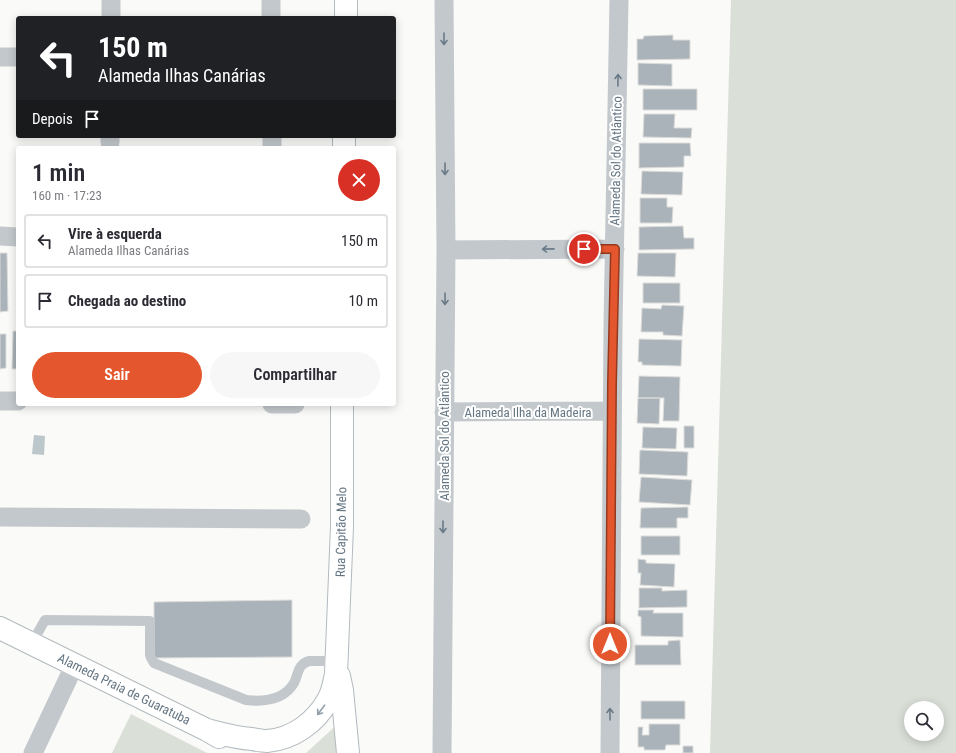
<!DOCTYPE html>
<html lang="pt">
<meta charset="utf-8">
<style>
body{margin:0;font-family:"Roboto Condensed",sans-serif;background:#f7f7f7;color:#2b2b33;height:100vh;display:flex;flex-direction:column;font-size:15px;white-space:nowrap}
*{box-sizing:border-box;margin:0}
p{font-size:13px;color:#7c7c81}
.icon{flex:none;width:22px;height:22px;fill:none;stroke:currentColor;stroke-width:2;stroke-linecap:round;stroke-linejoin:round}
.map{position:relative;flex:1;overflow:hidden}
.sheet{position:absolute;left:16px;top:146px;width:380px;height:260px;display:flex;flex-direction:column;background:#fff;border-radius:4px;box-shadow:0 2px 10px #0003}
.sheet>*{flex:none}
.guide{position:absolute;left:16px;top:16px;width:380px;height:122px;border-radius:4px;box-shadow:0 2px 10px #0003;background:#202124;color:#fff;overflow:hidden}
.fabs{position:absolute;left:904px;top:701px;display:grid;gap:8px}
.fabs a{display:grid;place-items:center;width:40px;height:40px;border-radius:50%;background:#fff;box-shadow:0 2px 10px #0003;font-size:20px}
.pin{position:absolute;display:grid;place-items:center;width:34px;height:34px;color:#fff;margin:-17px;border:2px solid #fff;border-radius:50%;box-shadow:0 1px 4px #0007}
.me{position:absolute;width:44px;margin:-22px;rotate:0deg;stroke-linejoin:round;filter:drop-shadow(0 0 3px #0008)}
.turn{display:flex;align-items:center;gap:14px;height:84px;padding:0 16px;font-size:18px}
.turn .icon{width:52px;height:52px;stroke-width:2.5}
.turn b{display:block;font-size:28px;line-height:34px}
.then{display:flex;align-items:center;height:38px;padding:0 16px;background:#0003;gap:8px;font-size:15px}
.round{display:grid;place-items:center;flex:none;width:42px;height:42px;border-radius:21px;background:#f7f7f7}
.overview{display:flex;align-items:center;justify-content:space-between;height:68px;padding:0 16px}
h1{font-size:24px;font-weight:600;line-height:30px}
.action{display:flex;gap:8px;margin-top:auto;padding:8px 16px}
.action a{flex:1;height:46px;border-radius:24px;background:#e4572e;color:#fff;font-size:16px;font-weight:600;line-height:46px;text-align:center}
.action a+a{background:#f7f7f7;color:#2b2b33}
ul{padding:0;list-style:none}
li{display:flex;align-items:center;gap:12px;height:54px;margin:0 8px 6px;padding:0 8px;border:2px solid #e1e1e2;border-radius:4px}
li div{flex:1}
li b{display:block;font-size:15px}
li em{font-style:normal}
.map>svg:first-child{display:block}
.green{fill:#dadfd7;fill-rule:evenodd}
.water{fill:#bbc7cb}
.building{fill:#aab3b9;stroke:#dcdcda}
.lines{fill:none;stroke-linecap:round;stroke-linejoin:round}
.secondary-casing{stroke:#b3babf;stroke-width:24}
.lane{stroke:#c3c8cc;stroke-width:10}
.street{stroke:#c3c8cc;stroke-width:19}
.secondary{stroke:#fff;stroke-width:22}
.oneway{stroke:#6a7a87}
.oneway2{stroke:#939fa8}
.route-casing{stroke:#94391e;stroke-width:10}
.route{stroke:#e4572e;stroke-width:7}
.labels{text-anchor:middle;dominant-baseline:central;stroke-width:4;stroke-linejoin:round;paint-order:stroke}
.street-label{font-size:13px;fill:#657683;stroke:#fff}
</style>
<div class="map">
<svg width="956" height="753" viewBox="0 0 956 753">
<rect width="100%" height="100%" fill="#fafaf8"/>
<path class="green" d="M731 0H956V753H710ZM911 708H937V734H911Z
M131 714 207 753H112Z
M341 721 343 753H306Z"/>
<path class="water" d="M34 435 45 436 44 455 32 454Z"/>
<path class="building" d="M673 35V40H690V59L637 60V39H643L644 36Z
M638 63 672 64V86L638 85Z
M643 89H697V110H643Z
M644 114H675L674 128H692L691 138 643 137Z
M639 143H690L691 156H684V167L639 168Z
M642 171 683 172 682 195 641 194Z
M640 198H667V207H673L672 223H640Z
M683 226 684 238H694V249L639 250V227Z
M0 253H7L8 311 0 312Z
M638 253H676L675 277 637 276Z
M643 283H680V303H643Z
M662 305 684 306 682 336 663 335V332H641L642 308 661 309Z
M13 331H18V369H12Z
M0 334H6V368L0 369Z
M639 339 682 340 681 366 642 365V362H638Z
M639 376 680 377 679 421H663L664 398H638Z
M638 398H660L659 424 637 423Z
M684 426H694V448H684Z
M643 427 677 428 676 449 642 448Z
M640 450 688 452 687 476 639 474Z
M641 477 692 480 690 505 639 502Z
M688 507V518H677V528H640L641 508Z
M641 536H680V555H641Z
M638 559 646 560V563L675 564 674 587 640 585 641 573H638Z
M639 588H662V591L687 590V607L639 608Z
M292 600V657L154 658V602Z
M638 610H654L653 613H683V637L641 636V617L638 616Z
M680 640 681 665H635V645H668V641Z
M641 701H685V719H641Z
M649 724H680V745H666L665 750H644V747H638V727H643L642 735H649Z
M683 746H693V753H683Z"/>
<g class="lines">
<g class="secondary-casing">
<path id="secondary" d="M346 18V0
M344 148V136
M0 628 207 730 219 737
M339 676 342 690 348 753
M207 730C222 734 236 738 252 739 257 740 262 741 267 741 293 739 316 722 328 700 333 692 334 683 336 674L342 526V404"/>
</g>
<path class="lane" d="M32 643 45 620 150 621V655L151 658 154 663 246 700C264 702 284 700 294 683 299 673 297 665 309 661H337"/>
<path class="street" d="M271 0V18
M111 18V0
M0 57H18
M272 136V148
M110 142V136
M0 236 18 237
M446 250 615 249
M0 401H18
M272 404H295
M444 412 612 411
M0 517 301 519
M33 753 75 664
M442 753 446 250 444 0
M610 753 613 326 619 0"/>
<use href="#secondary" class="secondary"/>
</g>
<defs><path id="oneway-shaft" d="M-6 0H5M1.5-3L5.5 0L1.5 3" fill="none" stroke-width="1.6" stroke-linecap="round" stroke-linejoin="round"/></defs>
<g class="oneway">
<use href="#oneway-shaft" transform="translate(444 39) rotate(90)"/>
<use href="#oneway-shaft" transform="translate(618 80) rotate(-89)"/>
<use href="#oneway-shaft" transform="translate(445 169) rotate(90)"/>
<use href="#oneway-shaft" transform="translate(548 249) rotate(179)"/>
<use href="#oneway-shaft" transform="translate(445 299) rotate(90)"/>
<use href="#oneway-shaft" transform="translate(443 527) rotate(90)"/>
<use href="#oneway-shaft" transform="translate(610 714) rotate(-90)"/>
</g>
<use class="oneway2" href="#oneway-shaft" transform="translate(321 710) rotate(127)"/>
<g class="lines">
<g class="route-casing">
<path id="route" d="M584 249H615L612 383 610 644"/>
</g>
<use href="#route" class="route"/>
</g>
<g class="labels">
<g class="street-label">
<text transform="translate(616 161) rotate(-89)">Alameda Sol do Atlântico</text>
<text x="528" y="412">Alameda Ilha da Madeira</text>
<text transform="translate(444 436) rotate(-90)">Alameda Sol do Atlântico</text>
<text transform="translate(341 532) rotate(-89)">Rua Capitão Melo</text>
<text transform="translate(124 689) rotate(26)">Alameda Praia de Guaratuba</text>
</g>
</g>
</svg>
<div class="fabs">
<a><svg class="icon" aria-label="search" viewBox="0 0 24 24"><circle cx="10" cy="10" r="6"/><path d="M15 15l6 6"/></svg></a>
</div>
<div class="pin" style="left:584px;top:249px;background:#d93025"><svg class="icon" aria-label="arrive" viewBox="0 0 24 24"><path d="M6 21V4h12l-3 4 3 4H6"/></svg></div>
<svg class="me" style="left:610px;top:644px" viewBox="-20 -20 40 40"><circle r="17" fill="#e4572e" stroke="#fff" stroke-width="3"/><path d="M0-11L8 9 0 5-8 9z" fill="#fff"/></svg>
<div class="guide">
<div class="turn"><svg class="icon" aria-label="left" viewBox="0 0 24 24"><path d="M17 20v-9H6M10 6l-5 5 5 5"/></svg><div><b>150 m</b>Alameda Ilhas Canárias</div></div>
<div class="then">Depois<svg class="icon" aria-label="arrive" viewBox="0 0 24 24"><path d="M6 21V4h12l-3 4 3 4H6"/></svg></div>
</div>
<section class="sheet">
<div class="overview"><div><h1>1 min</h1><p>160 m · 17:23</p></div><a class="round" style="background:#d93025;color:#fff"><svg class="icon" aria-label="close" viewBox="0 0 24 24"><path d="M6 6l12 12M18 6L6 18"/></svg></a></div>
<ul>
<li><svg class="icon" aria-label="left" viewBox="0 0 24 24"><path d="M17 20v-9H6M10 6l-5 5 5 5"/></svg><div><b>Vire à esquerda</b><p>Alameda Ilhas Canárias</p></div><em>150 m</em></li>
<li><svg class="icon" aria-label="arrive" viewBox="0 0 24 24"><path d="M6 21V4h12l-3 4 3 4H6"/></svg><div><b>Chegada ao destino</b></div><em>10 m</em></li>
</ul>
<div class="action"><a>Sair</a><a>Compartilhar</a></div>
</section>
</div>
